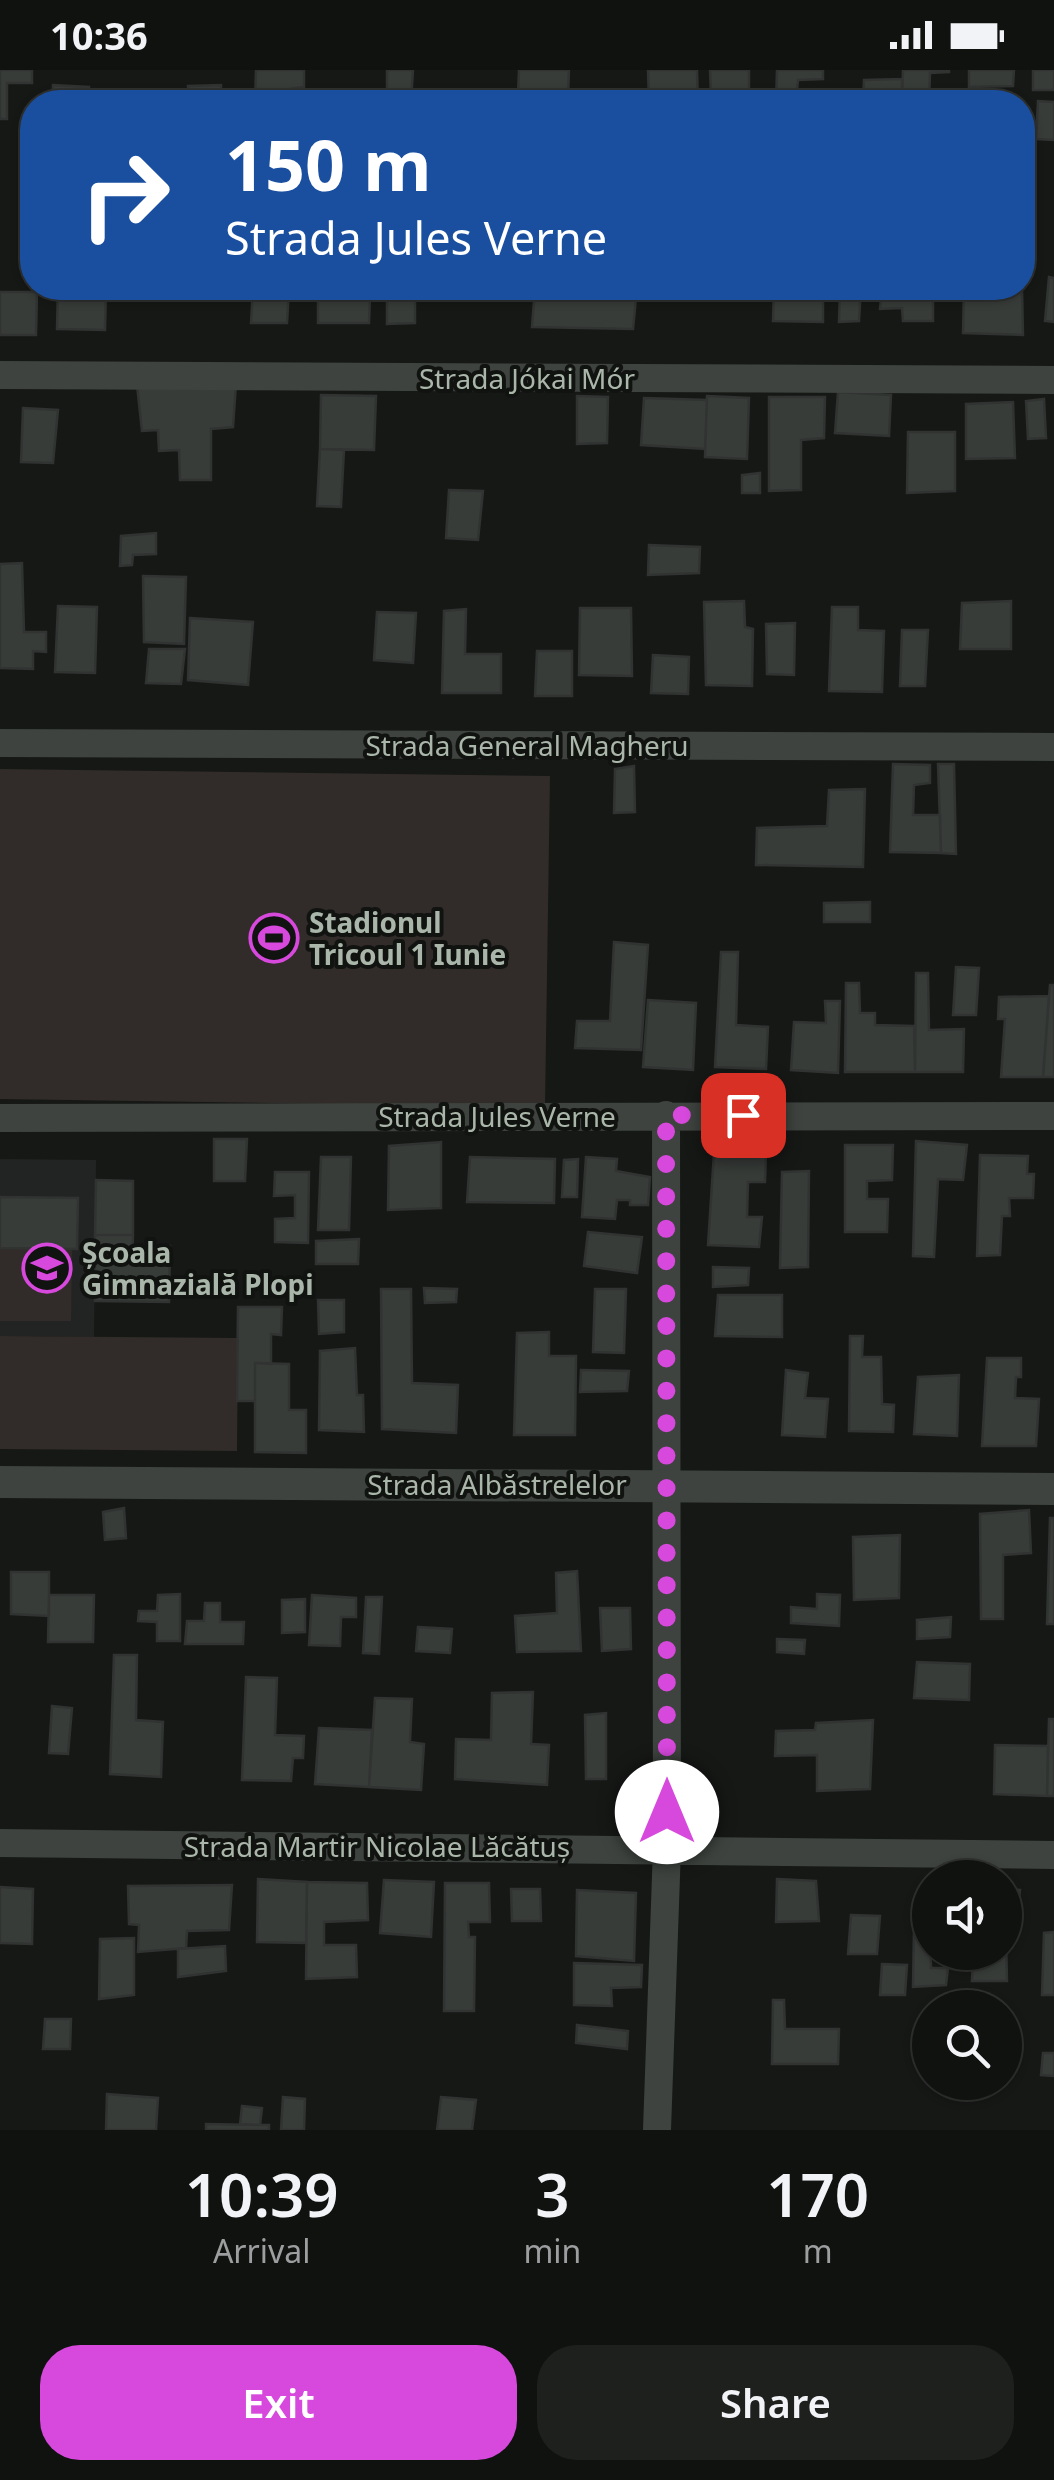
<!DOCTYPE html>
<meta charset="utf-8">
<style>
body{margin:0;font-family:"Noto Sans",sans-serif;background:#1e201e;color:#f1f3f6;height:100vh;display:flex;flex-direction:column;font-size:38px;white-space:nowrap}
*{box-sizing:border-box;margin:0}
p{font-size:32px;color:#9c9e9f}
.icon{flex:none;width:55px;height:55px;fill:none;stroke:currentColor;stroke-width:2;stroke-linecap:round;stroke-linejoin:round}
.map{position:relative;height:2060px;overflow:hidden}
.side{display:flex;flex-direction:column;background:#101210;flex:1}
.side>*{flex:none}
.banner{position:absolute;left:20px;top:20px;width:1015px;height:210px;border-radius:40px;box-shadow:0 2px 8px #0004,0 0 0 2px #303230;background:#1a4fa0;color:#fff;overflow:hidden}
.fabs{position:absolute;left:912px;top:1790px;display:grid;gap:20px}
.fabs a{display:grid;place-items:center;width:110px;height:110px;border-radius:50%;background:#101210;box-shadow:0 2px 8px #0004,0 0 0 2px #303230;font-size:50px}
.pin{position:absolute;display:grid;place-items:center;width:85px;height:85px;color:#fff;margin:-42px;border-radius:20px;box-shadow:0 5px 15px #0006}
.me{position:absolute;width:110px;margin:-55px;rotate:0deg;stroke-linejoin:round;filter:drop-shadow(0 0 8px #0008)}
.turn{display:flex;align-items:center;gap:35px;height:210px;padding:0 40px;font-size:45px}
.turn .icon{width:130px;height:130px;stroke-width:2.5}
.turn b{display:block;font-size:70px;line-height:85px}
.eta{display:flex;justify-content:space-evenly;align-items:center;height:170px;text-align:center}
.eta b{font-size:60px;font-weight:600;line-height:70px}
.cta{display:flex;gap:20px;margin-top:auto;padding:20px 40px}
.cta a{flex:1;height:115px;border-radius:40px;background:#d748dd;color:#fff;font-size:40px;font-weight:600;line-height:115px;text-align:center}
.cta a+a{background:#1e201e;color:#f1f3f6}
.status{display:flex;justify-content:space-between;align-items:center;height:70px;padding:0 50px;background:#101210;direction:ltr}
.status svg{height:28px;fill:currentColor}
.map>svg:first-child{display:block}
.built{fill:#222423}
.green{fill:#312c29}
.building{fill:#383c39;stroke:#303331;stroke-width:2.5}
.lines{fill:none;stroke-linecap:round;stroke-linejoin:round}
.minor{stroke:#3e433f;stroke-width:28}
.tertiary{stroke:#3e433f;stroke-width:32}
.route{stroke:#d748dd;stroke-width:18;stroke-dasharray:0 32.4}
.labels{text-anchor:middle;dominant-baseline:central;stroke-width:8;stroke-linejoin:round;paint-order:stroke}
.street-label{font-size:28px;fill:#aab6a9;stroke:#111311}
.poi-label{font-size:28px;font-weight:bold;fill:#aab6a9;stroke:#111311;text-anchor:start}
</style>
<div class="status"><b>10:36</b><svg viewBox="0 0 49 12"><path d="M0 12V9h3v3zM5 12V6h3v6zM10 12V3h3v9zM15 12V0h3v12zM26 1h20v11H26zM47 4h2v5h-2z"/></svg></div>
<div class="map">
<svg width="1054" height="2060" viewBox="0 0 1054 2060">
<rect width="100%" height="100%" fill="#161816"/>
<path class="built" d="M0 1089 96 1090 94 1267 0 1266Z"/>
<path class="green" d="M0 699 550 706 545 1037 0 1029Z
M0 1178 72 1179 71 1251H0Z
M0 1266 238 1268 237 1381 0 1379Z"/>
<path class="building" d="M0 0H32V13H7V49H0Z
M256 0H304V17L283 20V32H255Z
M387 0H413L411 32H387Z
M519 0H569L568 26 518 23Z
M648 0H697L698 32H649Z
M710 0H749V26H711Z
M777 0H823V9L798 10 796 32H776Z
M903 0H949V2L930 3 929 32H902Z
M969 0H1014L1013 16 969 17Z
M1033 0H1054V20H1033Z
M902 9V32H863L864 10Z
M53 15 89 17 88 32H52Z
M221 15V32H189L188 16Z
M1038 31 1054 32V70L1036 69Z
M1049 207 1054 208V252L1045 251Z
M58 218H106L105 260 57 259Z
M253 218H289L287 253H251Z
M318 218H341V228L370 227 369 253H318Z
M387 218H415V253L387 254Z
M458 218H514V226L458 228Z
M535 218H637L633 259 532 257Z
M774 218H823V252L773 251Z
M840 218H861L859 251 839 252Z
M882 218H933V251H903L902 238 880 239Z
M964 218H1022L1023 265 963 263Z
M0 222H37L36 265H0Z
M236 314 233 357 211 359V410H180L179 380 159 381 158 360 142 361 137 315Z
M838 322 891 325 889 366 835 363Z
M321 325 376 326 374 380 320 379Z
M577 326 608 327 607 373 577 374Z
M707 326 749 328 747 389 705 387Z
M769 327H825L824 368 801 370V420L769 421Z
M644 328 707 330 705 379 641 375Z
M1044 329 1046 368 1028 369 1026 331Z
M1013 332 1015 388 966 389V334Z
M23 338 58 340 53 393 21 392Z
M908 362H955V421L907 423Z
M320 379 344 380 341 437 317 436Z
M760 403V423H742V405Z
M449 420 483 421 478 470 446 468Z
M156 463V484L133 485 132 495 120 496 121 466Z
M649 475 700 477 699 503 648 505Z
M22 493 24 562H46V582L33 581V599L0 598V494Z
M143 506 186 507 184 574 144 572Z
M744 531 745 557 753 559 752 616 706 615 704 532Z
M1011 531V579H960L962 533Z
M58 536 97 537 95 603 55 602Z
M832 537H858V560L884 561 882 622 829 621Z
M580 538H631L632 606 579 605Z
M466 539 465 584H501V623H442L444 541Z
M377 542 416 543 413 593 374 590Z
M190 548 253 552 248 615 188 610Z
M795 553 794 605 767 604 766 554Z
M902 560H928L925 616H900Z
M149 579H185L181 614 146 613Z
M537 581H572V626H535Z
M653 585 689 587 688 624 651 623Z
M893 694 930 695V713L914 715 913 745H940L941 783 890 782Z
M938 694H954L956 784 941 783Z
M634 696 635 742 614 743 615 699Z
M865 719 863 797 756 795 757 758 827 756 829 720Z
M870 832V852H824V833Z
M614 872 648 875 641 980 575 978 577 951H610Z
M721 882H738L736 955 768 957 766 999 715 997Z
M956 897 979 898 976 945H953Z
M916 903H928L929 960 964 959 963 1002H915Z
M846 913H859L860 943H875V955L914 956 915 1002H845Z
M1050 915H1054V1007H1043Z
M1049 926 1043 1007H1001L1005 949H998L999 927Z
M648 930 696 933 693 1000 643 997Z
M825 931H840L838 1003 791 1000 794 952 826 953Z
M214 1069H247L245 1111H214Z
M916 1071 967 1075 963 1110 938 1109 934 1187 913 1186Z
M441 1072V1138L388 1140 389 1076Z
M845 1075H893L892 1110 867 1111V1129H888L887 1162H845Z
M766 1082 765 1112H748L747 1147H762L759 1177 708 1175 714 1083Z
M980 1085 1028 1086 1027 1104H1034L1033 1128H1009L1010 1146H1002L1000 1185 977 1186Z
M321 1087H351L349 1160H318Z
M470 1087 555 1089 554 1133 467 1132Z
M586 1087 617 1089 616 1101 650 1107 648 1135H630V1130H617L615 1149 582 1147Z
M578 1089 577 1127H562L564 1090Z
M809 1101 808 1197 780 1198 782 1102Z
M275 1102H309L308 1173 275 1172V1149L295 1148V1125L274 1126Z
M96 1110 133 1111V1165H95Z
M0 1127 78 1128 77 1179 0 1178Z
M588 1162 642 1167 637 1203 584 1196Z
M95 1165H133L132 1194H137L138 1176H170L169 1232 95 1231Z
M359 1169 358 1194H316V1171Z
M713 1197 749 1198 748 1215 713 1217Z
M424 1218 457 1219 456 1232 425 1233Z
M381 1219H411L412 1313 458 1315 456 1363 382 1359Z
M595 1219H626L624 1283 593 1282Z
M718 1225H782V1267L715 1266Z
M318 1230H344V1262L319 1264Z
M238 1237H282L281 1265 271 1264V1294L255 1293V1331H237Z
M549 1262V1286H576L575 1365H514L517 1263Z
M850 1266H863L862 1287H881L882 1334 894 1335 893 1362 849 1361Z
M355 1278 357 1325H363L364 1362 319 1360 320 1281Z
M987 1288H1021V1307H1016L1015 1328 1039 1329 1036 1376H982Z
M255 1293 289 1294V1340H306V1383L255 1382Z
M581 1300 629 1301 627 1321 580 1322Z
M786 1300 808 1303 805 1328 828 1329 825 1367 782 1365Z
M959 1305 957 1366 914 1364 918 1307Z
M124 1438 126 1468 105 1470 103 1442Z
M1029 1440 1031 1483 1003 1485V1549H981L980 1444Z
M1050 1448H1054V1554H1047Z
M900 1465 899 1528 854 1530 853 1467Z
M577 1501 581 1581 517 1582 515 1546 557 1543 556 1503Z
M11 1502H49V1546L11 1544Z
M180 1524V1571H157V1552L138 1551 139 1541H157L158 1525Z
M817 1524 840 1525 839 1556 791 1553V1537L817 1539Z
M49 1525H94L93 1572H48Z
M312 1525 356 1528V1547H341L340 1576 309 1575Z
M366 1527H382L379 1584 363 1583Z
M305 1529V1562L282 1563V1530Z
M205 1533H220V1552H244L243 1574H185L187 1551H204Z
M600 1538H630L631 1579 602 1581Z
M951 1547 950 1567 917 1569V1550Z
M418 1557 452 1559 450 1583 416 1581Z
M777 1569 805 1570 804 1584 777 1582Z
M114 1585H137L136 1650 163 1652 161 1707 110 1704Z
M917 1592 970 1594 969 1630 914 1628Z
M246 1607 277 1608 275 1665 304 1666 303 1688H293L291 1711 242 1710Z
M533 1622 531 1674 549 1675 547 1715 455 1709 456 1669 491 1670 492 1623Z
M375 1628 412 1629 410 1672 424 1674 421 1720 369 1717Z
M52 1636 72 1638 68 1684 49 1683Z
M606 1643V1709H586L585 1645Z
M1049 1649H1054V1726H1047Z
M873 1650 870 1719 817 1721V1685L775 1686 776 1661 815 1660 816 1653Z
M319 1658 372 1660 369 1717 315 1714Z
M995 1675 1048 1676 1047 1726 994 1724Z
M258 1809 307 1812 306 1873 257 1872Z
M777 1809 816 1811 819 1851 776 1852Z
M384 1810 434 1812 431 1867 380 1863Z
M307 1812 367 1813 368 1850 324 1852V1875H356L357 1907 306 1909Z
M445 1813H489L490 1852H468L469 1867H475L474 1941H444Z
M232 1815 229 1860 187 1861 186 1878 138 1882 139 1855 129 1854 128 1816Z
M0 1817 33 1819 32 1874 0 1873Z
M511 1819H540L541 1851H512Z
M1005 1819 1020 1820 1016 1858 1005 1857Z
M577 1820 636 1823 634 1891 576 1886Z
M851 1845 880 1846 877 1884H848Z
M914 1858H930L931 1898H948L946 1915 913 1917Z
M1054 1862V1925H1042L1044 1863Z
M134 1868V1925L99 1929 100 1869Z
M1006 1869 1007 1911H972L973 1882H1005Z
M225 1876 226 1901 178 1907V1879Z
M574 1893 642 1895 641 1917 611 1918 612 1936 574 1935Z
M882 1894 907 1895 905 1925H880Z
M773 1930H784L785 1959H839L838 1994H772Z
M45 1949H71L70 1979H43Z
M577 1955 628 1961 627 1979 576 1973Z
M1043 1983H1054V2006L1041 2005Z
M107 2024 158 2028 156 2060H106Z
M283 2027 305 2029 304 2060H281Z
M441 2027 476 2030 472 2060H437Z
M242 2036 262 2038 260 2055 240 2054Z
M206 2054 260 2055H269V2060H206Z"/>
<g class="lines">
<path class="minor" d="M0 305 1054 310
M0 673 1054 677
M0 1048 1054 1046
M0 1773 1054 1785
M657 2060 667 1778 666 1045"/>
<path class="tertiary" d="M0 1412 1054 1419"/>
</g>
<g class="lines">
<path class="route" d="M667 1742 666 1045H743"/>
</g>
<defs>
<g id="stadium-ring" transform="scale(2.5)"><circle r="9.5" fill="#111311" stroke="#d748dd" stroke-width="1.5"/><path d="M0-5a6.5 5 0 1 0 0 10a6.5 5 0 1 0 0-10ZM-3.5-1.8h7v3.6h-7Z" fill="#d748dd"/></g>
<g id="school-ring" transform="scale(2.5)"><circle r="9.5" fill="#111311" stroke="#d748dd" stroke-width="1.5"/><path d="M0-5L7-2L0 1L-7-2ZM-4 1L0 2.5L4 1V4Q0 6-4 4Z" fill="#d748dd"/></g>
</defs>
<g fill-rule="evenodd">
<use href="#stadium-ring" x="274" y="868"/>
<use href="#school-ring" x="47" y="1198"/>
</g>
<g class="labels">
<g class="street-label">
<text x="527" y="308">Strada Jókai Mór</text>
<text x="527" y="675">Strada General Magheru</text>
<text x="497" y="1046">Strada Jules Verne</text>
<text x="497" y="1414">Strada Albăstrelelor</text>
<text x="377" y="1776">Strada Martir Nicolae Lăcătuș</text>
</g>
<g class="poi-label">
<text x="309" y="852">Stadionul<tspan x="309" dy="32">Tricoul 1 Iunie</tspan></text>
<text x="82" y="1182">Școala<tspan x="82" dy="32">Gimnazială Plopi</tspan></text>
</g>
</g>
</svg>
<div class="fabs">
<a><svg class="icon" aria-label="sound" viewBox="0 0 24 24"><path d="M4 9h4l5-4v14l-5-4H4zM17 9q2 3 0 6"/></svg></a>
<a><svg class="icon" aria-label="search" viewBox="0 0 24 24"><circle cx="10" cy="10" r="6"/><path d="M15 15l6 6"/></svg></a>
</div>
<div class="pin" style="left:743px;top:1045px;background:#d93025"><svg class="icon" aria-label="arrive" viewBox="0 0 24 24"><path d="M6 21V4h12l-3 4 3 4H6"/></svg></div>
<svg class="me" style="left:667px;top:1742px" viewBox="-20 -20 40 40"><circle r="19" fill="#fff"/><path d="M0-13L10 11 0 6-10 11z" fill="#d748dd"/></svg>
<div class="banner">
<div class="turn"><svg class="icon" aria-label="right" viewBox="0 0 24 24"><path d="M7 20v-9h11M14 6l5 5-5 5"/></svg><div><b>150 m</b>Strada Jules Verne</div></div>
</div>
</div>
<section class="side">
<div class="eta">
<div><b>10:39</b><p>Arrival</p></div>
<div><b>3</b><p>min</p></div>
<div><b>170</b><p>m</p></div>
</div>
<div class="cta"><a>Exit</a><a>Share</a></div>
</section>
